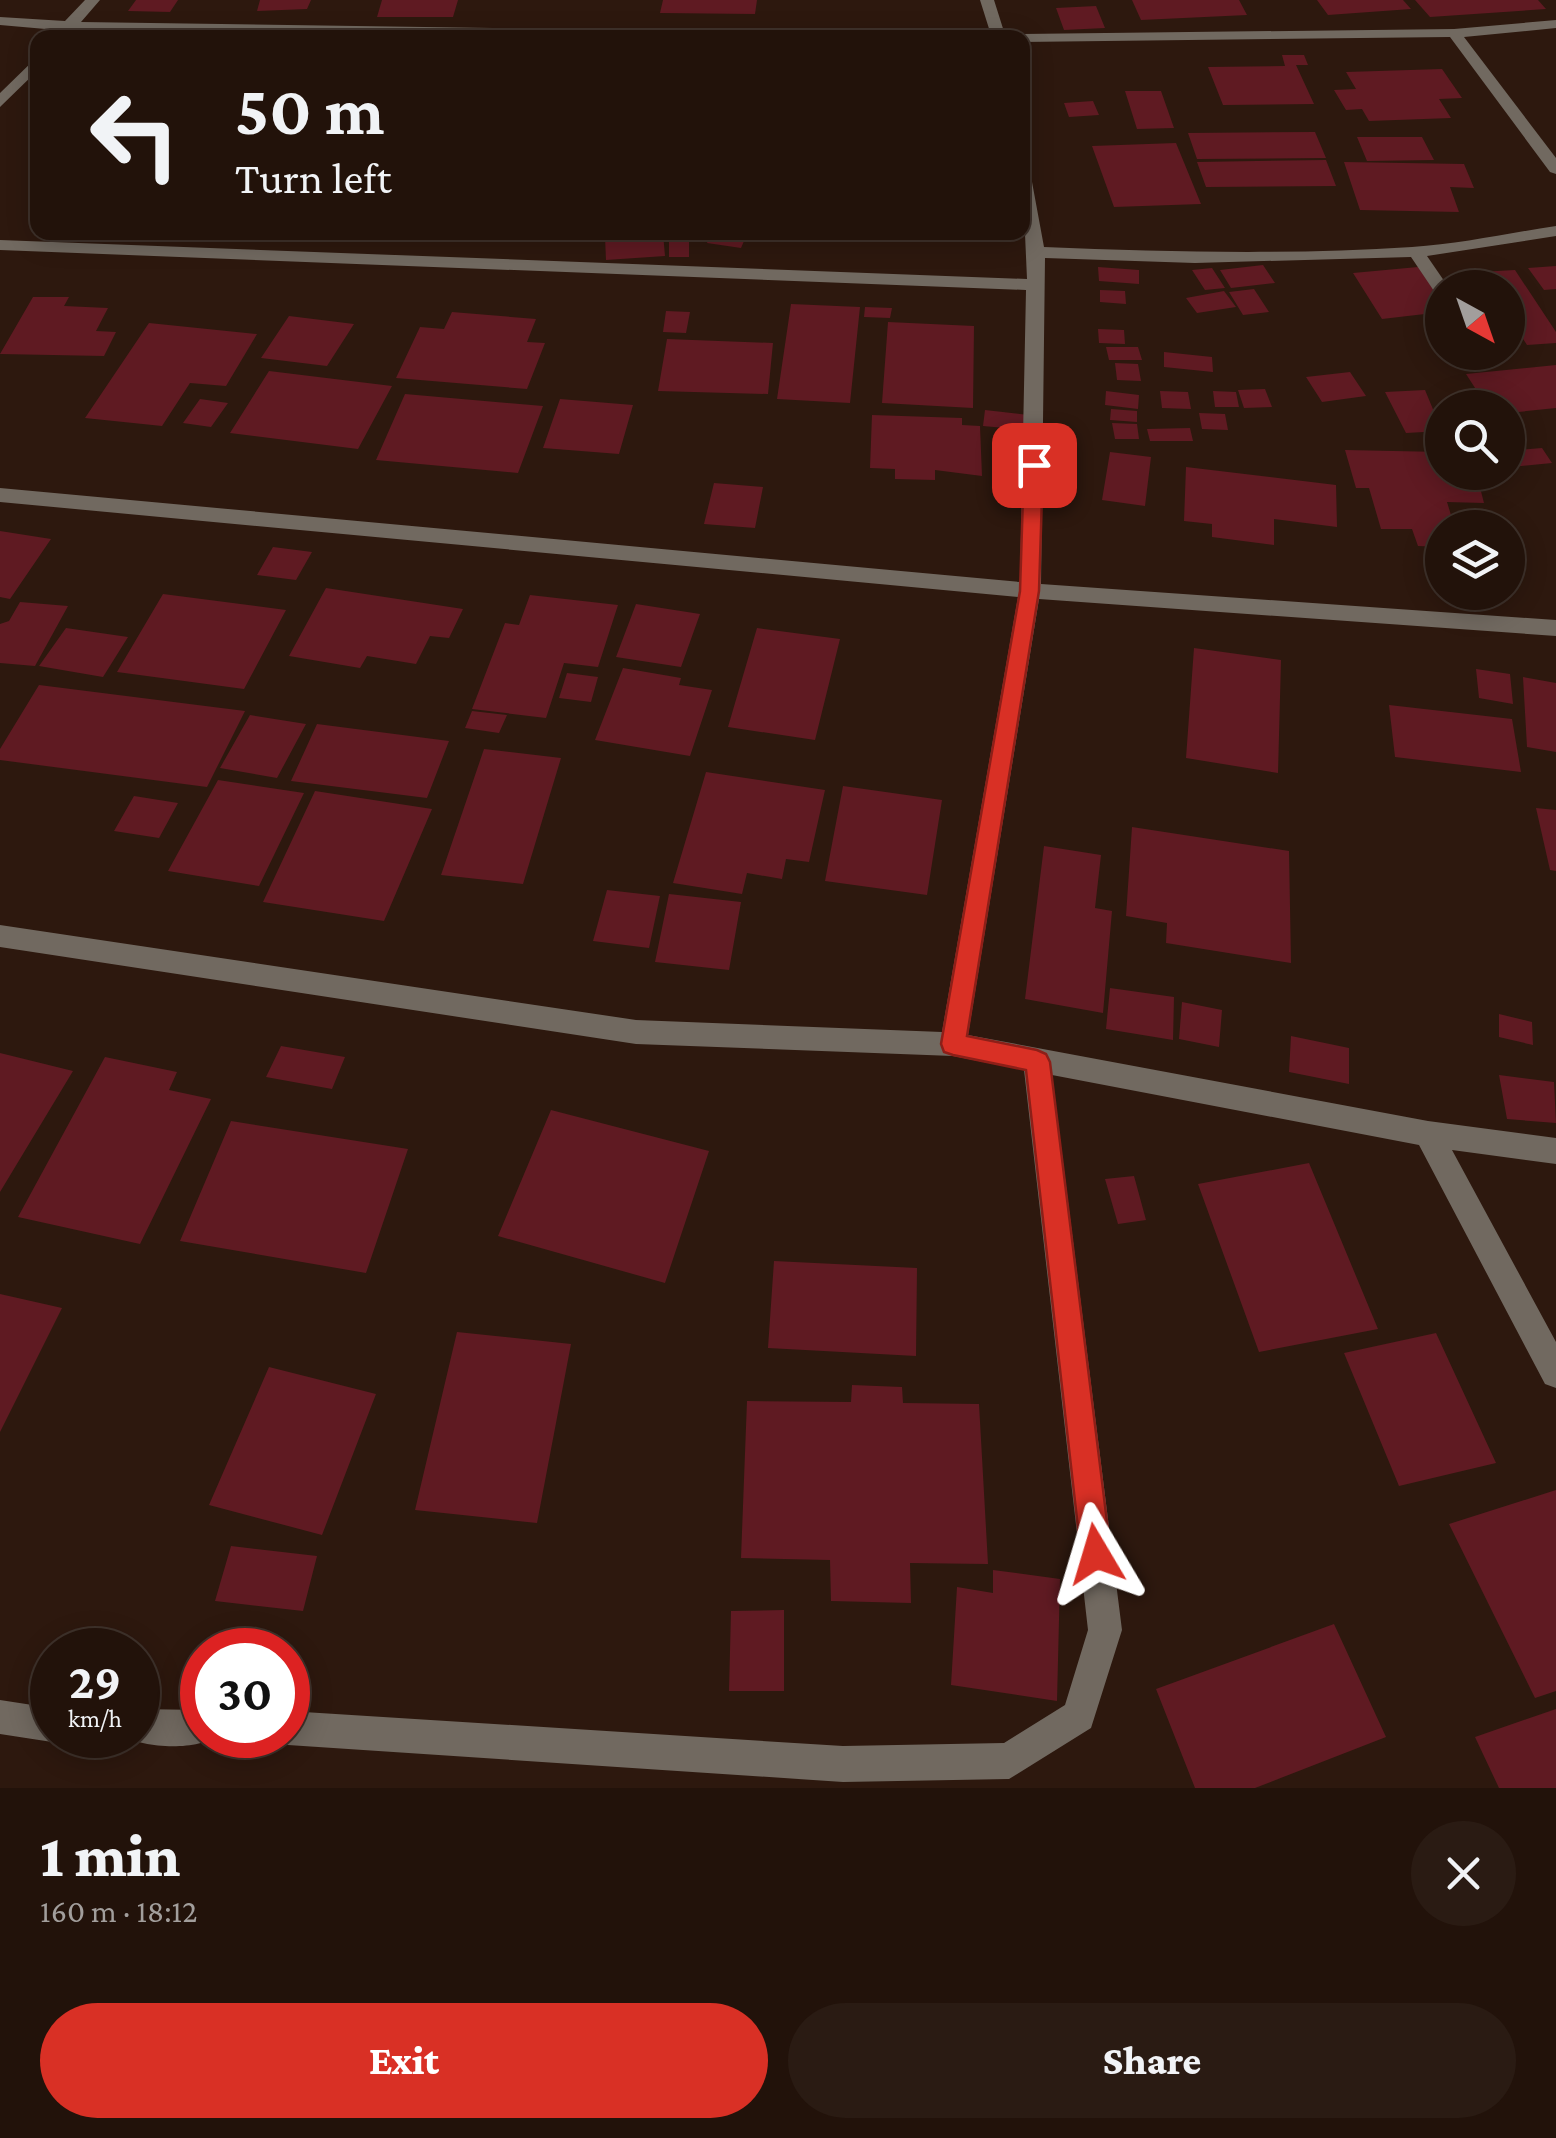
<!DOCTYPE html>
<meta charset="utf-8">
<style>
body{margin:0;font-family:"Crimson Pro",serif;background:#2a1b13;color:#f1f3f6;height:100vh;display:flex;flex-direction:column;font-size:38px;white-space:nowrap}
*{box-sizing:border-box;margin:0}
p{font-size:32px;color:#a29e9c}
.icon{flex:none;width:55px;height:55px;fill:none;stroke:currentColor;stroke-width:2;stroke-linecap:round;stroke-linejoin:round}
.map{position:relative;height:1788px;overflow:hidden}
.details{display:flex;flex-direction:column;background:#22120a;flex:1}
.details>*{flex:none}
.guide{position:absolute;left:30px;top:30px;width:1000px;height:210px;border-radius:20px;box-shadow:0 5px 25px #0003,0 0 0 2px #3f322b;background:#22120a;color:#f1f3f6;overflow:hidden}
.needle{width:65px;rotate:140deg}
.buttons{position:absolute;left:1425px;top:270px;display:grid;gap:20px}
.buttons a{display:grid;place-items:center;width:100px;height:100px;border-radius:50%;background:#22120a;box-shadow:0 5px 25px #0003,0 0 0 2px #3f322b;font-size:50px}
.speed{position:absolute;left:30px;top:1628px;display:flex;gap:20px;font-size:50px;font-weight:700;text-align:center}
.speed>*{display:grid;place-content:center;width:130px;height:130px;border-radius:50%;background:#22120a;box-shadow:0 5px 25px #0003,0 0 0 2px #3f322b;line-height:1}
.speed small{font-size:25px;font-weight:400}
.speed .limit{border:15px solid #d22;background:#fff;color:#111}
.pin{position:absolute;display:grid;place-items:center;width:85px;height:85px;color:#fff;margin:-42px;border-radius:20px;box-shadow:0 5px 15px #0006}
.me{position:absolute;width:110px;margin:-55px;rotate:353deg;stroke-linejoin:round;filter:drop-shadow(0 0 8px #0008)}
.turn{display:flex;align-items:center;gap:35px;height:210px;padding:0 40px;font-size:45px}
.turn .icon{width:130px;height:130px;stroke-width:2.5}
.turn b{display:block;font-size:70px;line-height:85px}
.round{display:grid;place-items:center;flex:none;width:105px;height:105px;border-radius:52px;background:#2a1b13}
.summary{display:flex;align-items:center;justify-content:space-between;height:170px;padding:0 40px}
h1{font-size:60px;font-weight:800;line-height:75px}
.button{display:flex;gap:20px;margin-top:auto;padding:20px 40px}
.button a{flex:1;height:115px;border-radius:60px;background:#d93025;color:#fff;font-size:40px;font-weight:800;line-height:115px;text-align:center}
.button a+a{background:#2a1b13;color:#f1f3f6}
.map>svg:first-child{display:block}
.building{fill:#5f1a22}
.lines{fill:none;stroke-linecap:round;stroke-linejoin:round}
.minor{fill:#716960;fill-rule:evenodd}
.route{fill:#d93025;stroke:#8d1f18;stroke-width:2.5}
</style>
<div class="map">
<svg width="1556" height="1788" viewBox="0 0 1556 1788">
<rect width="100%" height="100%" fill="#2d180e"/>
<path class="building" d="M136 0H178L170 12 128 11Z
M260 0H311L307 9 257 11Z
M382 0H458L453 17H377Z
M663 0H757L755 14 660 13Z
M1132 0H1239L1247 15 1141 20Z
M1317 0H1403L1411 9 1328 15Z
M1415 0H1538L1546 9 1430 17Z
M1096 6 1105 28 1064 30 1056 8Z
M1282 55H1304L1308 65H1296L1314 104 1223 105 1208 67 1285 66Z
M1442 69 1462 98 1439 99 1451 118 1369 121 1362 109 1346 110 1334 90 1356 89 1346 72Z
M1125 91H1161L1174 128 1137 129Z
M1093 101 1099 115 1069 117 1064 103Z
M1315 132 1326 158 1197 159 1188 133Z
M1357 137H1422L1434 160 1367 161Z
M1176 143 1201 204 1114 207 1092 146Z
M1326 160 1336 186 1206 187 1197 162Z
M1344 162 1464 164 1474 188 1450 187 1459 212 1360 210Z
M712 232H739L747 234 741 248 707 243Z
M663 233 665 256 606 260 605 237Z
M689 237V257H669V238Z
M1263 265 1275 283 1231 288 1220 270Z
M1556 266V289L1544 290 1528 268Z
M1098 267 1139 270V284L1099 281Z
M1418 267 1442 301V312L1382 319 1353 273Z
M1212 268 1225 288 1205 290 1192 270Z
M1515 270 1556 332V343L1527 345 1508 315V288H1490L1480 272Z
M1254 289 1269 312 1243 315 1229 292Z
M1100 290 1125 291 1126 304 1100 302Z
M1224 291 1236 307 1197 313 1186 298Z
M33 297H69L64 306 108 308 96 331 116 332 104 356 0 354Z
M791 304 860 307 850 403 777 399Z
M865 307 892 308 890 318 864 317Z
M666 311 690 312 686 333 663 332Z
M452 312 536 319 527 342 545 343 527 389 396 378 420 327 444 329Z
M289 316 354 324 327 366 261 358Z
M888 322 974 326 973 408 882 403Z
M149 323 257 334 226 386 190 383 162 426 85 418Z
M1098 329 1124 330 1125 344 1099 343Z
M667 339 773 343 768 394 658 391Z
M1106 347H1138L1142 360H1109Z
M1164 352 1212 357 1213 372 1164 367Z
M1115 363 1138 364 1141 381 1117 380Z
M1556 365V408L1508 413V408H1488L1466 374Z
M269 371 392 386 358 449 230 433Z
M1350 372 1366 396 1322 402 1306 377Z
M1265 389 1272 407 1244 408 1238 390Z
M1425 390 1442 431 1406 433 1385 392Z
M1106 391 1139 395 1138 409 1105 405Z
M1160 391 1188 392 1191 409 1162 408Z
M1213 391 1236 392 1239 407H1215Z
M405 394 543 406 518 473 376 460Z
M200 399 228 403 211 427 183 423Z
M560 399 633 405 619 454 543 448Z
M1111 409 1137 411V422L1110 420Z
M985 410 1028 415 1026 430 983 426Z
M1199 413 1225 414 1228 430 1202 429Z
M872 415 962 418V425L980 426 982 476 935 470V480L895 479V469L870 468Z
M1112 423 1137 424 1139 439H1115Z
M1190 428 1193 441H1150L1147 429Z
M1542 448 1552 463 1512 467 1508 461V451Z
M1345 450 1442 452V472H1476L1484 503 1447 502 1451 515 1492 516 1496 528H1442V547L1418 546 1412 529H1381L1369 488H1356Z
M1110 452 1151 457 1145 506 1102 500Z
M1186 467 1336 485 1337 527 1274 519V545L1212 537V524L1184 521Z
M714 483 763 487 755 528 704 524Z
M0 531 51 539 10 599 0 597Z
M273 547 312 552 296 580 257 575Z
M326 588 463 609 449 638 430 636 416 664 367 656 360 668 289 656Z
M163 594 286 610 244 689 117 672Z
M530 595 618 605 598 667 564 663 546 718 472 709 505 623 519 625Z
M20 602 68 606 35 666 0 663V624L9 621Z
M636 604 700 614 681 667 616 657Z
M66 628 128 637 103 677 39 666Z
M757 628 840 639 815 740 728 727Z
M1194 648 1281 660 1278 773 1186 758Z
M623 668 681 678 679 685 712 690 690 756 595 740Z
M1476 669 1510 674 1513 704 1479 698Z
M567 673 598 677 591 702 559 698Z
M1523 677 1556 683V752L1527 747Z
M39 685 245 711 207 787 0 760V749Z
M1389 705 1512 719 1521 772 1395 757Z
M472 711 507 715 499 733 465 728Z
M250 715 306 724 277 778 220 768Z
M317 724 449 741 427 798 291 781Z
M484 749 561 758 523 884 441 875Z
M706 772 825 790 809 862 786 859 782 879 747 873 742 894 673 883Z
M218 780 304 793 259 886 168 871Z
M843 786 942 800 927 895 825 881Z
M315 791 432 809 384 921 263 902Z
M134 796 178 803 159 838 114 831Z
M1536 808 1556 810V871L1550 870Z
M1132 827 1289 851 1291 963 1166 943 1167 923 1126 916Z
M1044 846 1101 855 1095 908 1112 911 1103 1013 1025 999Z
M607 890 660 896 649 948 593 941Z
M669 894 741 902 729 970 655 962Z
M1110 988 1174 997 1173 1040 1106 1029Z
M1182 1002 1222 1010 1219 1047 1179 1039Z
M1499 1014 1532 1022 1533 1045 1499 1037Z
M1291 1036 1349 1048V1084L1289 1072Z
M281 1046 345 1057 332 1089 266 1077Z
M0 1053 73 1071 0 1192Z
M105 1057 177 1072 169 1090 211 1099 140 1244 18 1217Z
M1499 1075 1554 1082 1556 1123 1507 1119Z
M551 1110 709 1151 665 1283 498 1236Z
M231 1121 408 1149 366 1273 180 1241Z
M1309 1163 1378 1329 1259 1352 1198 1184Z
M1134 1176 1146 1220 1118 1224 1105 1179Z
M774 1261 917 1268 916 1356 768 1348Z
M0 1294 62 1308 0 1432Z
M457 1332 571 1344 537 1523 415 1510Z
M1436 1333 1496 1463 1399 1486 1344 1353Z
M269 1367 376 1394 322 1535 209 1505Z
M852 1385 902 1387 903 1403 979 1404 988 1564 910 1563 911 1603 831 1601 830 1560 741 1558 747 1401 851 1402Z
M1556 1490V1691L1535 1698 1449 1524Z
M231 1546 317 1556 303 1611 215 1601Z
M993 1570 1060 1579 1057 1701 951 1685 957 1587 993 1593Z
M784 1610V1691H729L731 1611Z
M1334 1624 1386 1737 1255 1788H1195L1156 1689Z
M1556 1709V1788H1499L1475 1737Z"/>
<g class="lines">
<path class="minor" d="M85 0H100L81 22 991 35 980 0H994L1006 38 72 30 66 37 57 38 54 34 57 30 0 25V17L65 21Z
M1556 20V28L1464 37 1556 158V174L1550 172 1450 37 1022 42V38H1015L1022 34 1454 29Z
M38 56V70L0 107V93Z
M1022 166 1030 171 1044 247C1166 252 1289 255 1412 247 1460 244 1508 233 1556 226V236L1427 256 1449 288H1442V295L1436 294 1411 257 1195 263 1045 258 1041 584 1556 620V636L1039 599 968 1035 1428 1121 1556 1138V1164L1452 1150 1556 1342V1388L1545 1384 1419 1145 1052 1075 1122 1630 1091 1728 1009 1779 843 1782 288 1745 276 1740 273 1735H288V1711L843 1746 1004 1743 1065 1705 1088 1630 1024 1070 953 1056 636 1044 0 947V925L636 1020 942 1032 1018 597 0 502V488L1020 582 1026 290 0 250V240L1027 279Z
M0 1700 52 1708V1735L64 1737 52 1742 0 1734Z
M138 1709 202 1710V1735H216C202 1751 140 1749 124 1735H138Z"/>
</g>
<path class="route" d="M1034 459 1043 465 1039 591 967 1036 1037 1050 1046 1054 1050 1062 1111 1554 1107 1565 1096 1569 1086 1565 1081 1554 1026 1070 953 1055 944 1052 941 1044 1020 591 1024 465Z"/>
</svg>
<div class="buttons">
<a><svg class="needle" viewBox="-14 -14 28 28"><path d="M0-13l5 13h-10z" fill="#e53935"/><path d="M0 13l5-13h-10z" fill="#a29e9c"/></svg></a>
<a><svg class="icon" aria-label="search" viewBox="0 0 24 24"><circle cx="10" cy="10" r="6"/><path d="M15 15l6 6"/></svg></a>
<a><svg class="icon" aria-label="layers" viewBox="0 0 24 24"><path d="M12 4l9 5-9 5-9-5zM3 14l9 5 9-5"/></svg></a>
</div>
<div class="speed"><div>29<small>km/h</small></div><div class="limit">30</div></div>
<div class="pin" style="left:1034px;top:465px;background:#d93025"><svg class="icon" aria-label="arrive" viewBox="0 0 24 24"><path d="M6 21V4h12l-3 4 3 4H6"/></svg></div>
<svg class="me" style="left:1096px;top:1554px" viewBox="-20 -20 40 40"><path d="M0-17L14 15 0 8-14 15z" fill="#d93025" stroke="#fff" stroke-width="4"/></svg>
<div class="guide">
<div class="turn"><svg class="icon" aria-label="left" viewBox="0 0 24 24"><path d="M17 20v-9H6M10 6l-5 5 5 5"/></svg><div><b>50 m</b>Turn left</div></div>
</div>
</div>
<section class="details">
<div class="summary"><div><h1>1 min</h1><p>160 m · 18:12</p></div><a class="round"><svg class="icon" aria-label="close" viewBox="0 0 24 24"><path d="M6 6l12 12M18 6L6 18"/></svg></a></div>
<div class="button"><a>Exit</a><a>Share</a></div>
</section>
